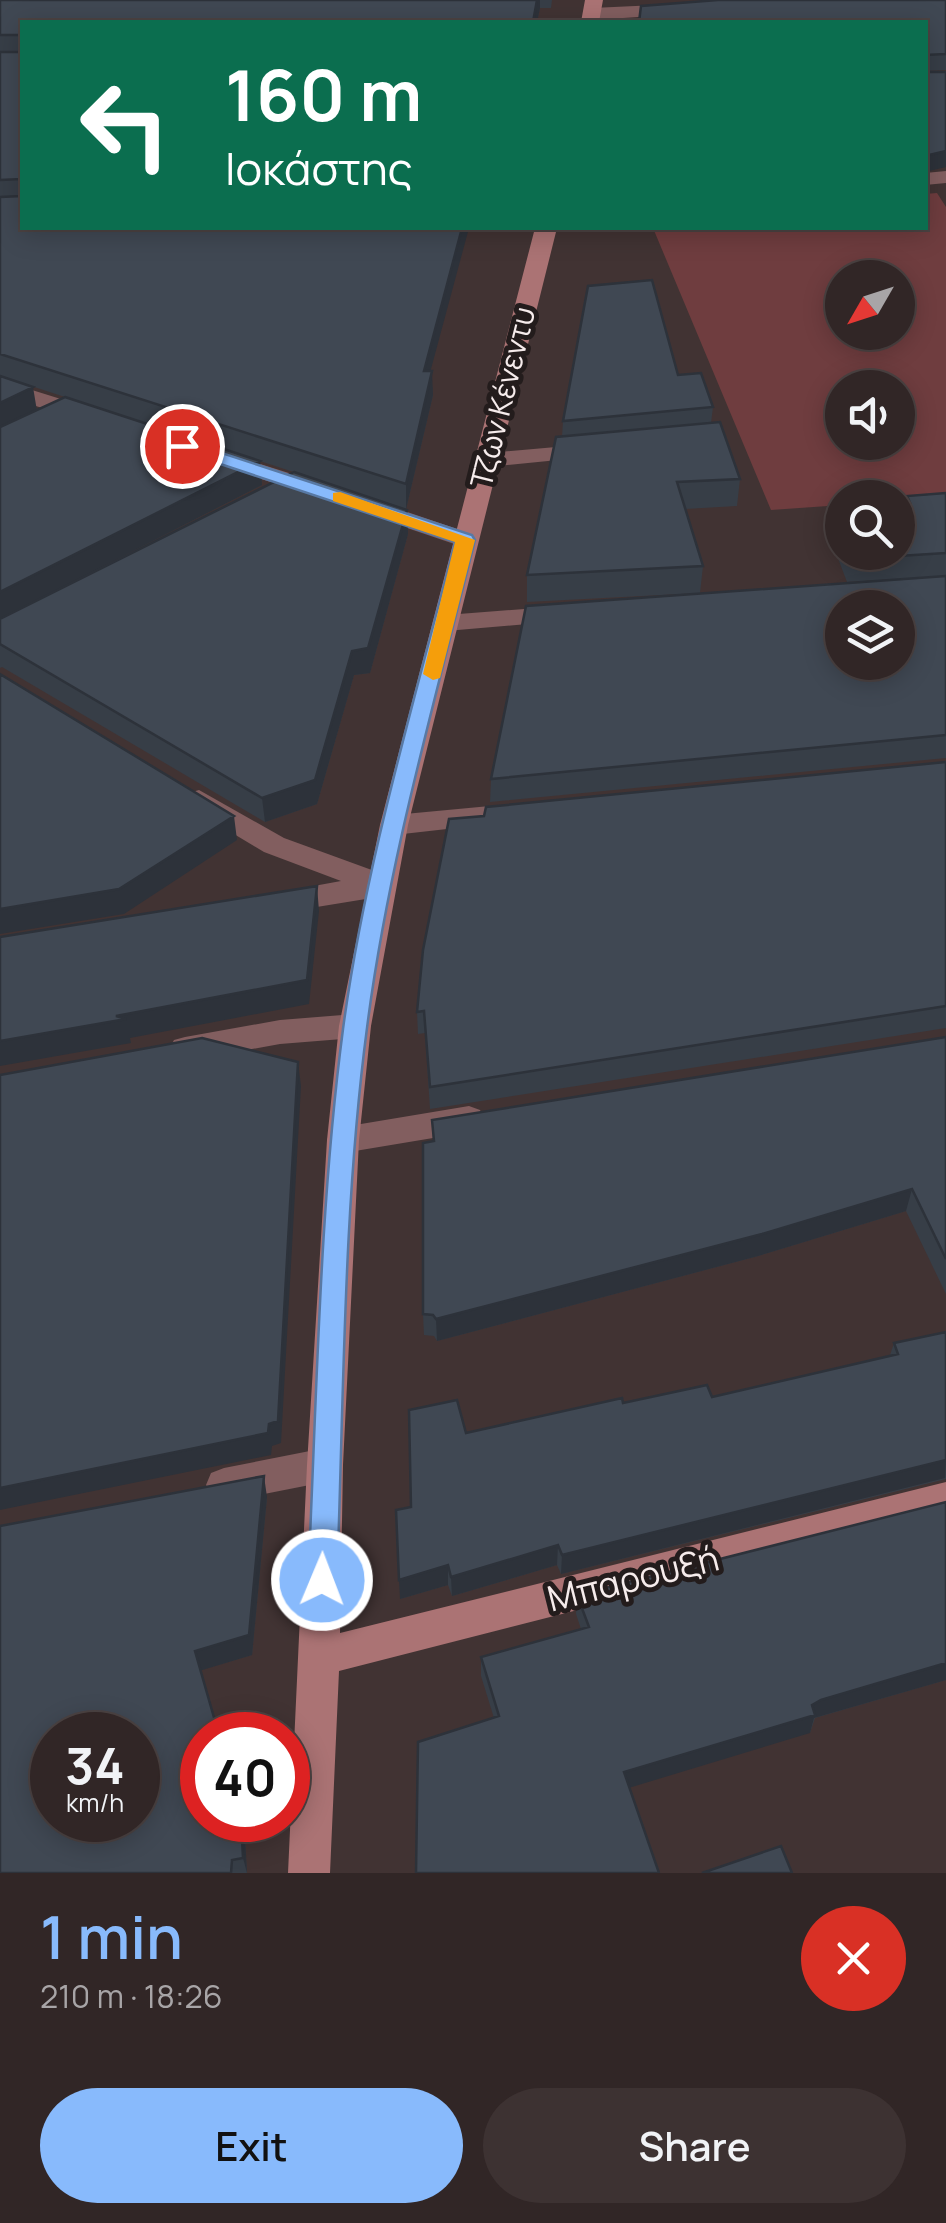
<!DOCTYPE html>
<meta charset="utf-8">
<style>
body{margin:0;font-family:Manrope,sans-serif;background:#3d3232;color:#f1f3f6;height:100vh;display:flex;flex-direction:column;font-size:38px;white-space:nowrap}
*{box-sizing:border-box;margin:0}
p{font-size:32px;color:#a8a5a7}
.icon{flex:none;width:55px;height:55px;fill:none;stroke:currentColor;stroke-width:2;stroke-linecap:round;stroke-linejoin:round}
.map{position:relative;height:1873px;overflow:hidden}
.drawer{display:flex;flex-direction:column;background:#312626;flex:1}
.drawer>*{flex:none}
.top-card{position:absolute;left:20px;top:20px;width:908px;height:210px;border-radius:0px;box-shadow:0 5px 25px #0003,0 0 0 2px #4c4343;background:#0b6e4f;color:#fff;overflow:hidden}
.needle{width:65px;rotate:231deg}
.buttons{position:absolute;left:825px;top:260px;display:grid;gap:20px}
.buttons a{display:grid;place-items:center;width:90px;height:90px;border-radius:50%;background:#312626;box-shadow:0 5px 25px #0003,0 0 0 2px #4c4343;font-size:50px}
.speed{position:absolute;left:30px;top:1712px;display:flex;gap:20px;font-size:50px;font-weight:700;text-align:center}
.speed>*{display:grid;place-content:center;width:130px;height:130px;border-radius:50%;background:#312626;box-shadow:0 5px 25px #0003,0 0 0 2px #4c4343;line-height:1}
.speed small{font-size:25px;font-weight:400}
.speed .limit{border:15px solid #d22;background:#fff;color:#111}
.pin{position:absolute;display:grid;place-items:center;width:85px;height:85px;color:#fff;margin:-42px;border:5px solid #fff;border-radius:50%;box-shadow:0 2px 10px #0007}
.me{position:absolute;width:110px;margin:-55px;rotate:1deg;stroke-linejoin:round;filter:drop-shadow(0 0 8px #0008)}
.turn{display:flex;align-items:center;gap:35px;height:210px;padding:0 40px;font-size:45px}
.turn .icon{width:130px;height:130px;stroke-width:2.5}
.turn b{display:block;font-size:70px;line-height:85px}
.round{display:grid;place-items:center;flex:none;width:105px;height:105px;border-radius:52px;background:#3d3232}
.summary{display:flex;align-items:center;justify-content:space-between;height:170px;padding:0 40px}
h1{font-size:60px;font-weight:600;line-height:75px;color:#88bafc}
.action{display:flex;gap:20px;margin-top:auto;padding:20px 40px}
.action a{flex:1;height:115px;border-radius:60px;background:#88bafc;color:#111;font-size:40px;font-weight:600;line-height:115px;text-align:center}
.action a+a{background:#3d3232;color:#f1f3f6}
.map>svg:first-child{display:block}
.green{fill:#6f3d3f;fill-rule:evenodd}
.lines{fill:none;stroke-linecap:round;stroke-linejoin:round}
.lane{fill:#825e5f;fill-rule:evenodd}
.street{fill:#825e5f;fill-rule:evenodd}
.secondary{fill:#ab7374;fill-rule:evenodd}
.wall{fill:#373e47;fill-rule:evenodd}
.shaded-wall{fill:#2d323a}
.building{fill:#404853;stroke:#2d323a;stroke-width:2.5;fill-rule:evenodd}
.route{fill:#88bafc;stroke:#5879a4;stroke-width:2.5}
.slow{fill:#f59e0b}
.labels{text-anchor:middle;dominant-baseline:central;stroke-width:10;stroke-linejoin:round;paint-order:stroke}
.street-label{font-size:30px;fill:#f6ecec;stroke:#231c1c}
.near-street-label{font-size:35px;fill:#f6ecec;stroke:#231c1c}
</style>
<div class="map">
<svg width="946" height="1873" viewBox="0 0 946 1873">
<rect width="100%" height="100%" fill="#413333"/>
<path class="green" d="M937 193 946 207V497L898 500 842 498V505L771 510 653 228H925V194ZM842 278H898V332H842ZM842 388H898V442H842Z"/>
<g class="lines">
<path class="lane" d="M590 444 598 446 601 451 598 456 487 467 476 460 487 453Z"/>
<path class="street" d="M679 4 688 10 685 14 592 20 583 14 592 8Z
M946 171V183L925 185V173Z
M0 380 96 410 100 415 88 422 0 395Z
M222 452 330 486 333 491 321 498 214 464 210 459Z
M369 499 475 535 479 540 466 548 360 512 357 507Z
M564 606 573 608 577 614 573 620 446 631 433 623 446 615Z
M199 790 284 838 391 877 396 885 391 893 378 897 280 913 270 910 265 902 270 894 341 881 264 852 189 807 185 800 189 793Z
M490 806 500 809 504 816 500 823 394 835 384 832 380 825 384 818 394 815Z
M355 1014 366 1018 371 1026 366 1034 355 1038 280 1044 185 1061 174 1058 169 1049 174 1040 185 1037 280 1020Z
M469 1106 480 1110 485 1119 480 1128 469 1132 343 1153 331 1149 327 1140 331 1131 343 1127Z
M325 1448 338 1453 343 1465 338 1477 325 1482 224 1502 211 1497 206 1485 211 1473 224 1468Z"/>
<path class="secondary" d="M585 0H603L599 22H581Z
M535 228H557L408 825 371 1026 359 1140 343 1465 340 1633 946 1482V1516L339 1671 330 1873H288L307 1465 327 1140 339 1026 380 825Z"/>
</g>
<path class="wall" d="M0 0H552L551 8H540L537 22H22L457 268 430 371 433 395 406 509 260 461 262 485 0 619ZM25 384 65 397 37 410Z
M718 0H946V70L925 71Z
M678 375 713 407 711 423 740 479 737 506 685 509 703 566 700 593 527 602V575L562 437 563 421Z
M946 493V576L847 582 828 532 831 509 842 508V552H898L907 496Z
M407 510 408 534 370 673 354 675 317 804 265 822 2 667 0 668V619Z
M946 576V758L490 802 491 779Z
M946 762V1028L430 1109 425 1033 418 1034 417 1012 484 816Z
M946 1037V1294L906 1211 758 1256 437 1341 434 1336 424 1335 423 1314 433 1141 432 1120Z
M946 1332V1479L561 1574 557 1565 452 1596 448 1585 400 1599 411 1507 466 1433 623 1403 712 1397 890 1355 894 1343Z
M267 1497 252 1655 201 1670 202 1820H244L247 1873H0Z
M946 1502V1680L815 1718 810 1733 494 1718 481 1676V1657L581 1629 576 1614 577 1595Z"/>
<path class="shaded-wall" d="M537 0H540V8L537 22H533Z
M946 151V167L925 172V156Z
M462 228H469L424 395V371Z
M432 371 433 395 406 509V484Z
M33 387 37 411 0 430V403Z
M260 461 262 485 0 619V592Z
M407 510 408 534 370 673 354 675 317 804 265 822 262 798Z
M234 816 237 840 124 914 0 934V909Z
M317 886 319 911 309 1004 130 1038 131 1043 0 1066V1041L116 1016Z
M298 1062 301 1086 281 1443 272 1446 271 1455 0 1510V1488Z
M912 1189 906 1211 758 1256 437 1341 436 1319Z
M946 1460 945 1478 561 1574 562 1555Z
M264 1476 267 1497 252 1655 199 1671 195 1651Z
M558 1545 557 1565 452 1596 451 1577Z
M448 1565V1585L400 1599 399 1580Z
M946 1663V1680L814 1718 810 1733 622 1790 624 1772 812 1705 821 1700Z
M241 1820H244L247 1873 243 1858Z"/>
<path class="building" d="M0 0H537L533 22H22V228H462L424 371H432L406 484 0 354V197L21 196V179L0 180V52H21V35H0Z
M718 0H946V54L925 55V22H639L641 6Z
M925 70V72H946V151L925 156Z
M652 280 678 375 701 373 713 407 563 421 588 286Z
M0 376 33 387 0 403Z
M65 397 260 461 0 592V427Z
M720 422 740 479 677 482 703 566 527 575 556 437Z
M294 472 407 510 368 648 352 651 315 780 262 798 0 644V619Z
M946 493V553L851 559 848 552H898V504L910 503 907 496Z
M842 508V538L831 509Z
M946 576V735L491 779 526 606ZM842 608H898V662H842Z
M0 674 234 816 119 889 0 909Z
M946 762V1006L430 1087 424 1011 417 1012 423 950 449 819 484 816 486 807Z
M317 886 307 980 116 1016 126 1019 0 1041V937Z
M946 1037V1259L912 1189 762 1234 436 1319 433 1315 423 1314V1143L434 1141 432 1120Z
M202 1038 298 1062 278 1421 269 1424 268 1433 0 1488V1075Z
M946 1332V1460L562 1555 558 1545 451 1577 448 1565 399 1580 396 1510 411 1507 409 1410 457 1400 466 1433 622 1398 623 1403 707 1385 712 1397 898 1354 894 1343Z
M264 1476 249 1635 195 1651 219 1735H202V1820H241L243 1858 232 1860 231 1873H0V1526ZM52 1735H138V1820H52Z
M946 1502V1663L821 1700 812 1705 815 1715 624 1772 659 1873H416L418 1742 499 1716 481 1657 589 1627 577 1595Z
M781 1846 792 1873H702Z"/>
<path class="route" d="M182 440 472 535 475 540C435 701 388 863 367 1028 343 1210 344 1397 337 1580L332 1590 322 1594 312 1590 308 1580C317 1397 319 1211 343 1029 365 865 414 703 455 542L175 449 172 446Z"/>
<path class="slow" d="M340 492 475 540 440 678 433 680 423 674 455 542 333 501V493Z"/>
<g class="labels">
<g class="street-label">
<text transform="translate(502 397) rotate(-76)">Τζων Κένεντυ</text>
</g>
<g class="near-street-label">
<text transform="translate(633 1578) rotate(-14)">Μπαρουξή</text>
</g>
</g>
</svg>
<div class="buttons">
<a><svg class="needle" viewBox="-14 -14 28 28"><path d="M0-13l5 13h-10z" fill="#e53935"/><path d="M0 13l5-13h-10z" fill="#a8a5a7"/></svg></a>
<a><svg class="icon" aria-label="sound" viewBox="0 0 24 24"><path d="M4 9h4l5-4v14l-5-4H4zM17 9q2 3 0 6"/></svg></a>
<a><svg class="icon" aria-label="search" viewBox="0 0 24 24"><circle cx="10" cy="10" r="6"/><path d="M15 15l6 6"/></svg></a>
<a><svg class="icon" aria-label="layers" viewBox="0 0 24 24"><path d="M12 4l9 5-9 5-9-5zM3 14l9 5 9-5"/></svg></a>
</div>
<div class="speed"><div>34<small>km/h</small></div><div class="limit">40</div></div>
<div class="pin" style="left:182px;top:446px;background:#d93025"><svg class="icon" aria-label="arrive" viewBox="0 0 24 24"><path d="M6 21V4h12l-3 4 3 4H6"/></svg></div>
<svg class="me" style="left:322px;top:1580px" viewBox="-20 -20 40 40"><circle r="17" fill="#88bafc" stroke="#fff" stroke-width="3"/><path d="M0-11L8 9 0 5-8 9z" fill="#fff"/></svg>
<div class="top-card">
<div class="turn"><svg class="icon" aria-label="left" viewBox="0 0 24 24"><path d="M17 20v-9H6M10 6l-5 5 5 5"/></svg><div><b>160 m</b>Ιοκάστης</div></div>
</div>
</div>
<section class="drawer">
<div class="summary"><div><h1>1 min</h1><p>210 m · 18:26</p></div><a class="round" style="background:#d93025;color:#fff"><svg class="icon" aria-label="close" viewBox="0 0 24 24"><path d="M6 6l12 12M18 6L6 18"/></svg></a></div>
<div class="action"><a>Exit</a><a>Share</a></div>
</section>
